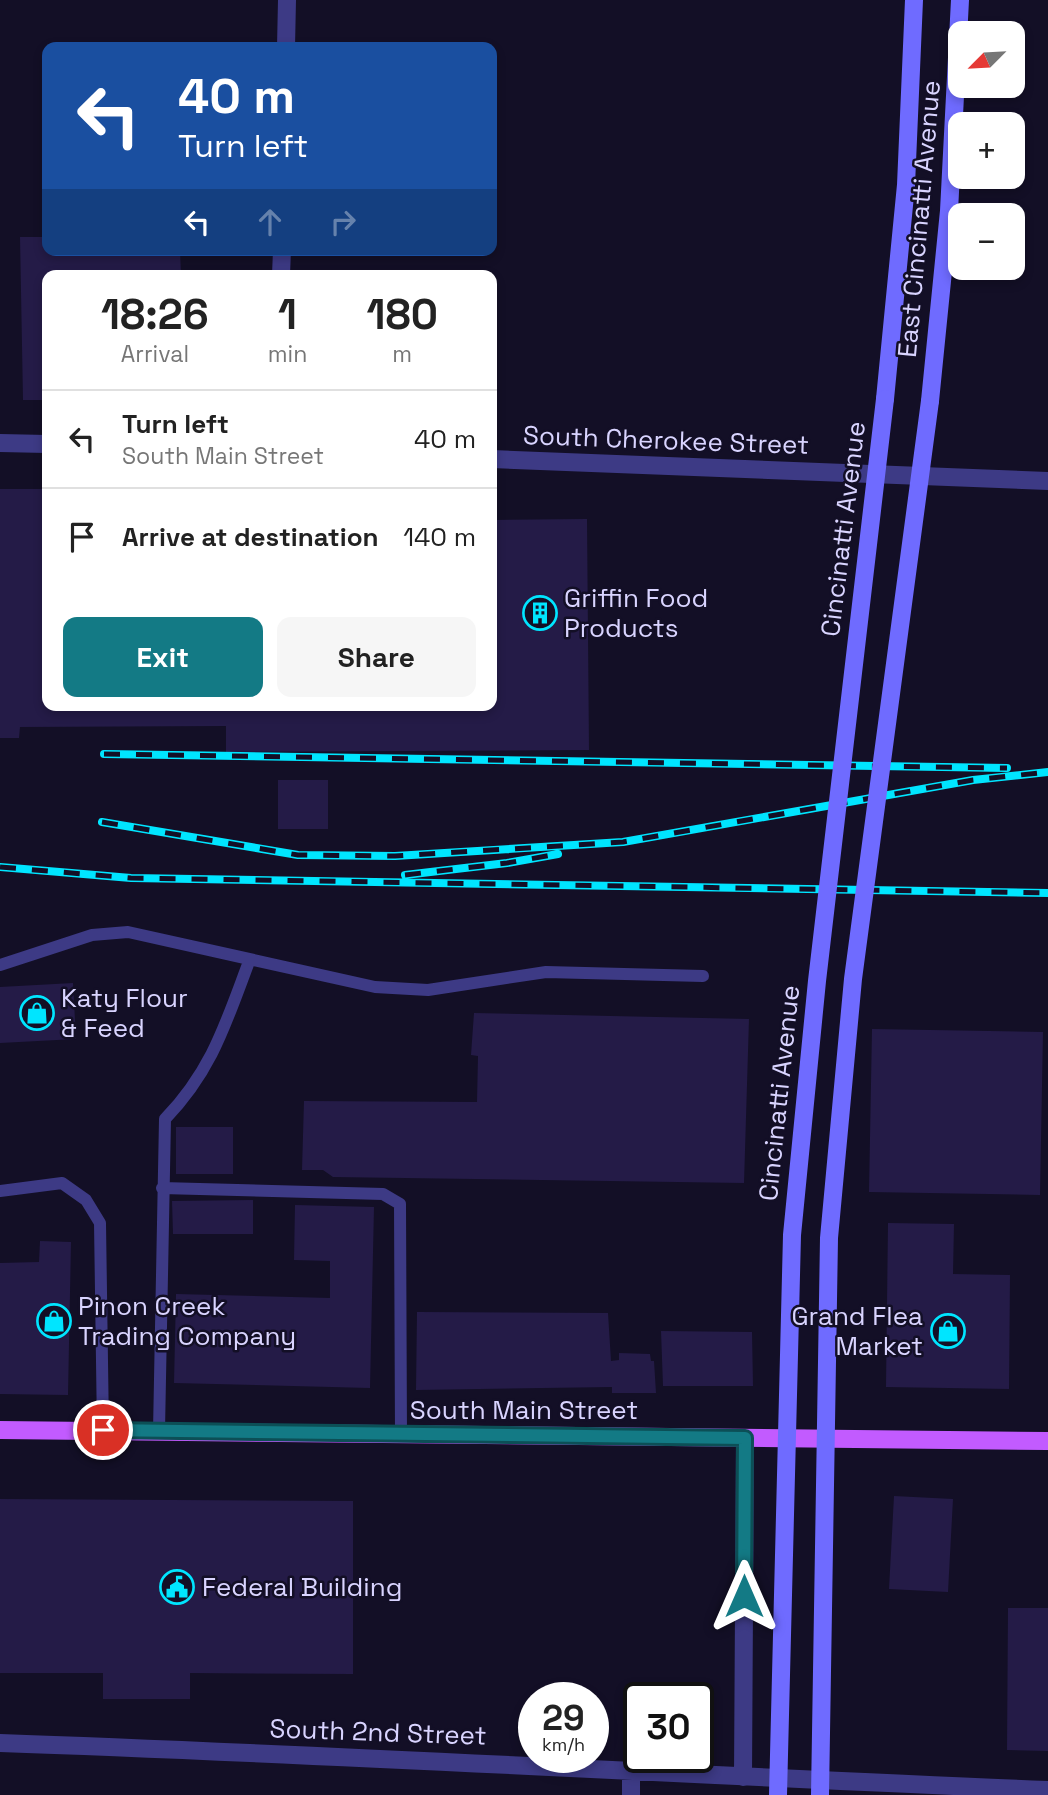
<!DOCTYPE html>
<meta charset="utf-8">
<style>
body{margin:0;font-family:"Space Grotesk",sans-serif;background:#f6f6f6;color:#222;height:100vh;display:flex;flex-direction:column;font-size:26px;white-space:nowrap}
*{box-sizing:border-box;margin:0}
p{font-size:23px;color:#767676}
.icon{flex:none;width:38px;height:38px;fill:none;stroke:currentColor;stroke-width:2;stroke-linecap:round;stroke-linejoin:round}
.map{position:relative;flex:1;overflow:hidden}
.drawer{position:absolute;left:42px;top:270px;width:455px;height:441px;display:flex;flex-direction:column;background:#fff;border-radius:14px;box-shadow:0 4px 10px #0003}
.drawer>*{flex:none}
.banner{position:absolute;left:42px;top:42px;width:455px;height:214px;border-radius:14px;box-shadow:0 4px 10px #0003;background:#1a4fa0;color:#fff;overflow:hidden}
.needle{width:46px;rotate:246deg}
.controls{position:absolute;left:948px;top:21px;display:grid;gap:14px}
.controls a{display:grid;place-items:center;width:77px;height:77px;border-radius:14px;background:#fff;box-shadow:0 4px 10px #0003;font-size:35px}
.speed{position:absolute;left:518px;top:1682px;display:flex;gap:14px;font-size:35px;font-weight:700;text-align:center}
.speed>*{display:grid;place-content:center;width:91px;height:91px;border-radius:50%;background:#fff;box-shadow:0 4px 10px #0003;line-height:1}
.speed small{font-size:18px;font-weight:400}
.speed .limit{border:4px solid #111;border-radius:10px;background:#fff;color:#111}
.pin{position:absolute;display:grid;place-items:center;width:60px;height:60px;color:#fff;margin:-30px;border:4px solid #fff;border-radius:50%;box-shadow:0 2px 7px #0007}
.me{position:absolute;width:77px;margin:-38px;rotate:0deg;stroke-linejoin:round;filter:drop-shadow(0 0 5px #0008)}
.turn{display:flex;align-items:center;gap:24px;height:147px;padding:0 21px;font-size:32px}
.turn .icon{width:91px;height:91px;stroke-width:2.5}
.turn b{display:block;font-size:49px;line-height:60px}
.lanes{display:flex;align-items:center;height:66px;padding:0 21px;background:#0003;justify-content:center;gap:35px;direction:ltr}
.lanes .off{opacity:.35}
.eta{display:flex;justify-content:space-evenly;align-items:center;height:119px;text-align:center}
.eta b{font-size:42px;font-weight:700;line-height:49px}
.cta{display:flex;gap:14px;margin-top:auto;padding:14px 21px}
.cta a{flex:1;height:80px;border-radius:14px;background:#137a85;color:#fff;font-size:28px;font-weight:700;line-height:80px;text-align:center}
.cta a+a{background:#f6f6f6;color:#222}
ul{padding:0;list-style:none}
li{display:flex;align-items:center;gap:21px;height:98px;padding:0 21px;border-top:2px solid #e0e0e0}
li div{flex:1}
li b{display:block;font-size:26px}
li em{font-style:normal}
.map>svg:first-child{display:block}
.building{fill:#241b47}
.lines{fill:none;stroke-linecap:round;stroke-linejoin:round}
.lane{stroke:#3d3a85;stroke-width:12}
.street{stroke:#3d3a85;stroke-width:18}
.secondary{stroke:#6f6bff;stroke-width:18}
.primary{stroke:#c25bff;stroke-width:18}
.rail-casing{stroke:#00e5ff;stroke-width:8}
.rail{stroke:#130f26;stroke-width:5;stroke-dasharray:16;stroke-linecap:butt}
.secondary-bridge{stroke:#6f6bff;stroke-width:18}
.route-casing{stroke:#0c4f56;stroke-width:18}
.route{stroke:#137a85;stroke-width:12}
.labels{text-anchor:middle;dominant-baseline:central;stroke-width:5;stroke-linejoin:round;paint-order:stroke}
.street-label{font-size:26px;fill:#d9d4ff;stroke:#130f26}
.poi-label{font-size:26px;fill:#d9d4ff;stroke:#130f26;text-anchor:start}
</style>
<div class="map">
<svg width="1048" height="1795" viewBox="0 0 1048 1795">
<rect width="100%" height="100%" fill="#130f26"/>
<path class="building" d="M20 237H47V250H180L181 275H47V400H23Z
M0 489H47V705H492V520L587 519 589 750 226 752V726L20 727 19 738H0Z
M278 780H328V829H278Z
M73 983 76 1039 0 1043V987Z
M474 1013 749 1019 744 1183 333 1177 323 1170H302L304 1101 477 1102 478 1056 471 1055Z
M872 1029 1043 1032 1040 1195 869 1192Z
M176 1127H233V1174H176Z
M253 1200V1234H173L172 1201Z
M295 1205 374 1207 370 1388 174 1383 176 1294 330 1298V1261L294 1260Z
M888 1223 954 1224 953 1274 1010 1275 1009 1389 886 1387Z
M40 1241 71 1242 68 1395 0 1394V1263L39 1262Z
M417 1312 608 1313 611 1361 619 1360V1353L650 1354 651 1361H654L656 1393H612V1387L416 1390Z
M661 1331 752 1332 753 1386H663Z
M894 1496 953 1499 948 1592 889 1589Z
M0 1499 353 1501V1674L190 1673V1699H103V1673H0Z
M1008 1608H1048V1751L1007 1750Z"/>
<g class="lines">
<path class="lane" d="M0 965 92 935 128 932 375 987 428 990 546 972 703 976
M162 1188 383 1194 400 1204 401 1435
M0 1191 62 1183 86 1200 100 1223 103 1430
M159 1431 165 1119C213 1069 226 1022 250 959"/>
<path class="street" d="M286 47 287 0
M281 275 282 250
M0 443 47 444
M492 459 1048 481
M0 1743C350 1755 699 1776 1048 1790
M743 1777 745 1438
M631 1795V1769"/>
<path class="secondary" d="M885 399 906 185 914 0
M930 401 949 211 960 0"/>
<path class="primary" d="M0 1430 1048 1441"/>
<g class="rail-casing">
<path id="rail" d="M104 754 1007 768
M102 822 298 855 395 856 623 842 973 780 1048 772
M0 867 131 878 1048 893
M405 875 507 863 558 854"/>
</g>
<use href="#rail" class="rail"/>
<path class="secondary-bridge" d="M778 1795 792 1235 817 981 885 399
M820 1795 829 1238 853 979 930 401"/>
</g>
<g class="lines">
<g class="route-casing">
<path id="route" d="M103 1430 745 1438 744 1596"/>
</g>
<use href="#route" class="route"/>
</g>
<defs>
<g id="building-ring" transform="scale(1.75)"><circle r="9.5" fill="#130f26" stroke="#00e5ff" stroke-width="1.5"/><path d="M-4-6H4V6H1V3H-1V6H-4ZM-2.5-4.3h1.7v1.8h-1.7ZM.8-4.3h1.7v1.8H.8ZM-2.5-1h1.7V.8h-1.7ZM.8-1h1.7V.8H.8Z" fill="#00e5ff"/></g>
<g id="shop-ring" transform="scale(1.75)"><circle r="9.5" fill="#130f26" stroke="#00e5ff" stroke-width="1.5"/><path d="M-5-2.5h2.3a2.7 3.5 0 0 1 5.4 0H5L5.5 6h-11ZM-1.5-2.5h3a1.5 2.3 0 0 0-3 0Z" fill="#00e5ff"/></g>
<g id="civic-ring" transform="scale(1.75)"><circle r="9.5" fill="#130f26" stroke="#00e5ff" stroke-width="1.5"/><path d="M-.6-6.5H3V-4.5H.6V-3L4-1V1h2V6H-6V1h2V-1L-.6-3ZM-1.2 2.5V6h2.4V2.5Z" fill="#00e5ff"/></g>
</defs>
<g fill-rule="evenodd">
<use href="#building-ring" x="540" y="613"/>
<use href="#shop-ring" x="37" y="1013"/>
<use href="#shop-ring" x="54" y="1321"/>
<use href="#shop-ring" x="948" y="1331"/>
<use href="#civic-ring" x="177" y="1587"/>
</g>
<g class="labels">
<g class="street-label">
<text transform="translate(919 219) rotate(-85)">East Cincinatti Avenue</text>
<text transform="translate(666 440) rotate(2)">South Cherokee Street</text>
<text transform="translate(843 529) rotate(-83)">Cincinatti Avenue</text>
<text transform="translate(779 1093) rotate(-84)">Cincinatti Avenue</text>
<text x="524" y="1410">South Main Street</text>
<text transform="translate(378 1732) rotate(2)">South 2nd Street</text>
</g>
<g class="poi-label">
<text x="564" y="598">Griffin Food<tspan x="564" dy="30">Products</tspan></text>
<text x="61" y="998">Katy Flour<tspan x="61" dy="30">&amp; Feed</tspan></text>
<text x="78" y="1306">Pinon Creek<tspan x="78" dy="30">Trading Company</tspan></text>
<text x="923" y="1316" text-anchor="end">Grand Flea<tspan x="923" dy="30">Market</tspan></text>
<text x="202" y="1587">Federal Building</text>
</g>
</g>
</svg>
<div class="controls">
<a><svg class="needle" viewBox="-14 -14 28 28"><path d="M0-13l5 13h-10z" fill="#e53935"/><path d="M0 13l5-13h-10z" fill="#767676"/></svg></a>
<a>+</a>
<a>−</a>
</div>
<div class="speed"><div>29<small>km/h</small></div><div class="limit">30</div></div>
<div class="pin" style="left:103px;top:1430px;background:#d93025"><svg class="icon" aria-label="arrive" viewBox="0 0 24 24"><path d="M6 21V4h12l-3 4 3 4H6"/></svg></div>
<svg class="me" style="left:744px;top:1596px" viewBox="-20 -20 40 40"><path d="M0-17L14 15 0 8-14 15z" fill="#137a85" stroke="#fff" stroke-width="4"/></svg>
<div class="banner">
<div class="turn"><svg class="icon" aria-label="left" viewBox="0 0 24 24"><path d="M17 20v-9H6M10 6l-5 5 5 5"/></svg><div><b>40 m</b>Turn left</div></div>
<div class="lanes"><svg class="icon" aria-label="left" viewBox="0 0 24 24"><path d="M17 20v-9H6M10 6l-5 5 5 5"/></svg><svg class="icon off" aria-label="ahead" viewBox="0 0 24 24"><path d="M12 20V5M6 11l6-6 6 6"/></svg><svg class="icon off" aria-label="right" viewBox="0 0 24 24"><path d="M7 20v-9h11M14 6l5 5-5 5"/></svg></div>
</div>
<section class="drawer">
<div class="eta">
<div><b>18:26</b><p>Arrival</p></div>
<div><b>1</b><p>min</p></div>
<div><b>180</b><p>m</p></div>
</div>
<ul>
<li><svg class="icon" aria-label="left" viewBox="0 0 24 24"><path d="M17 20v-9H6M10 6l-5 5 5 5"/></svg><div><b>Turn left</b><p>South Main Street</p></div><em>40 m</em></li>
<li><svg class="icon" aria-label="arrive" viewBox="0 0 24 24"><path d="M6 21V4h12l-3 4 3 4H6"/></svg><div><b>Arrive at destination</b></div><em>140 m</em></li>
</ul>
<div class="cta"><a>Exit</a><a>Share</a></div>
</section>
</div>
